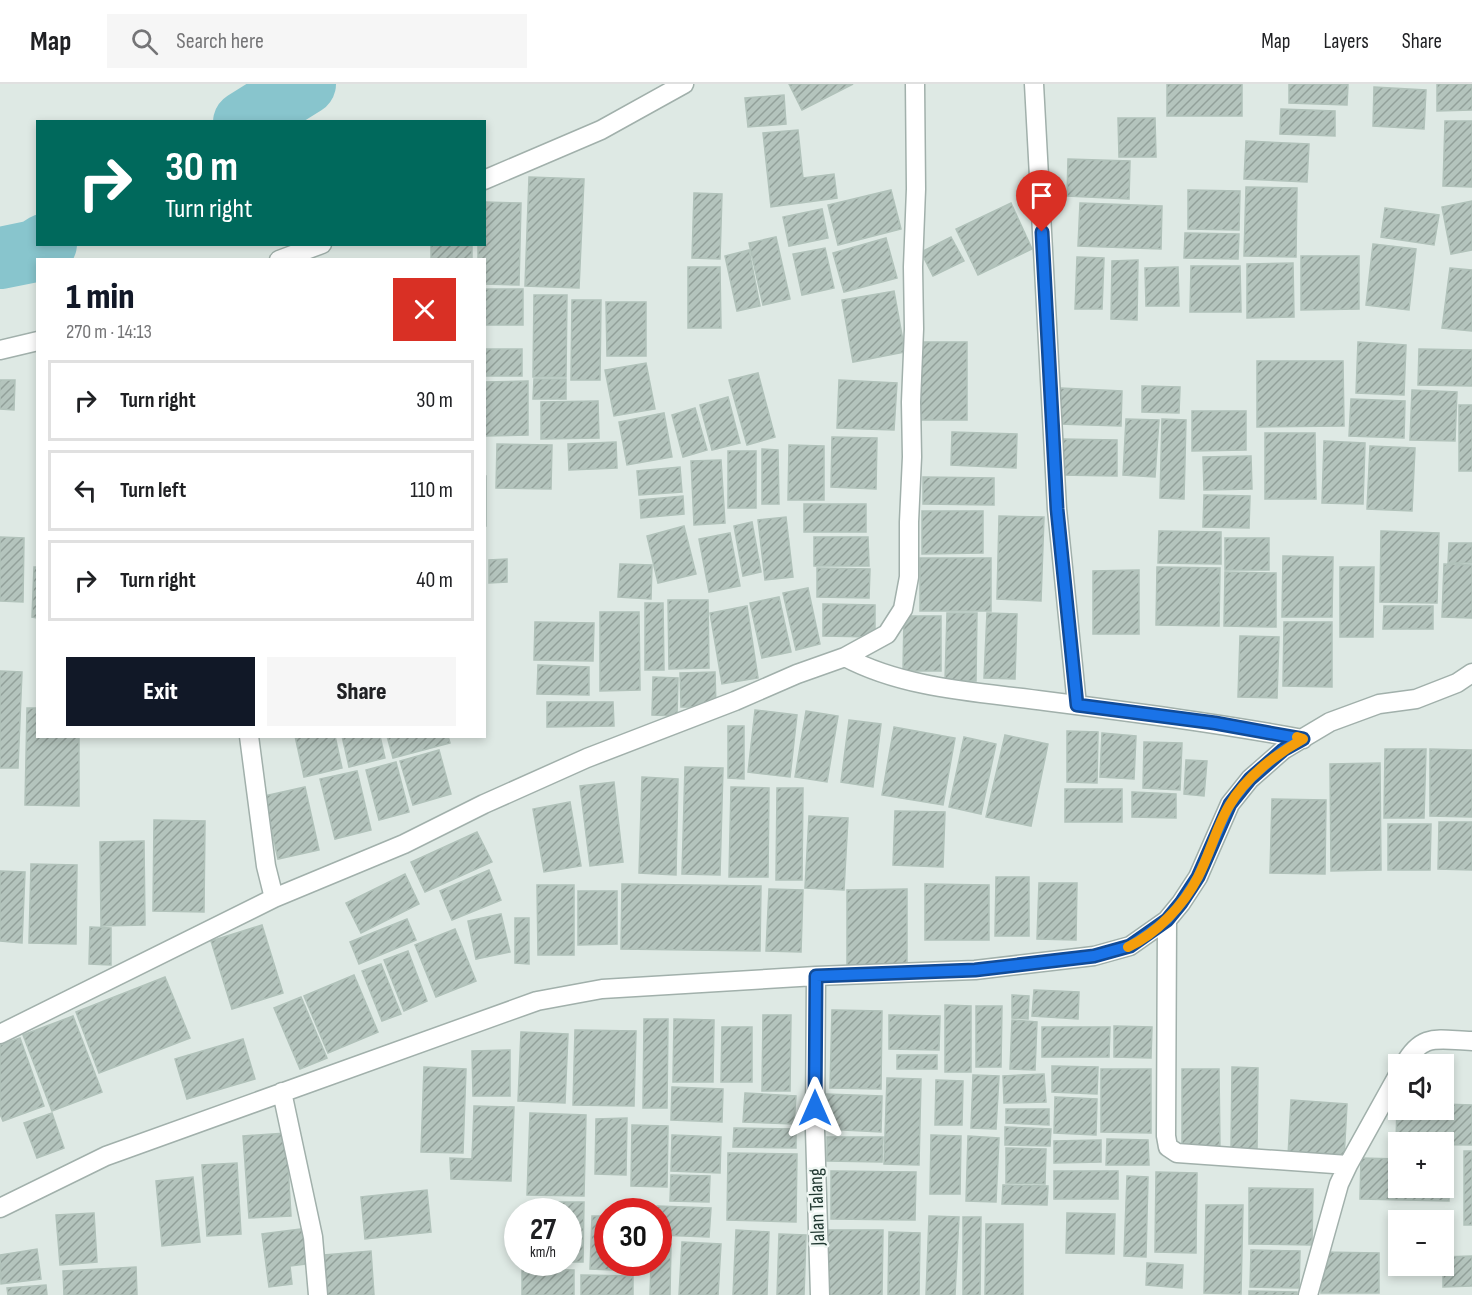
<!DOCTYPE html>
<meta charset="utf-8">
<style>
body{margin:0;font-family:"Sofia Sans Condensed",sans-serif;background:#f6f6f6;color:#202124;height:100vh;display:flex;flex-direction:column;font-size:22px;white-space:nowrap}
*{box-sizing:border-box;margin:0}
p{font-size:20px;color:#757577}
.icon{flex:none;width:33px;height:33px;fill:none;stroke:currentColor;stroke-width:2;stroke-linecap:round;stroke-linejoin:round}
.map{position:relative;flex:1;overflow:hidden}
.panel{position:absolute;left:36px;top:174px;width:450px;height:480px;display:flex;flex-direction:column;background:#fff;border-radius:0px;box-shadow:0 3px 9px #0003}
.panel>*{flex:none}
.guide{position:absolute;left:36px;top:36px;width:450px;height:126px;border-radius:0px;box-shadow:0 3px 9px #0003;background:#00695c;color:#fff;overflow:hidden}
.controls{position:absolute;left:1388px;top:970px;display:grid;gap:12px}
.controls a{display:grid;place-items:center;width:66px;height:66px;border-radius:0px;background:#fff;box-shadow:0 3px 9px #0003;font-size:30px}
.speed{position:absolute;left:504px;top:1114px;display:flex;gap:12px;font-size:30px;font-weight:700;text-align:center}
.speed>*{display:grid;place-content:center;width:78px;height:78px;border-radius:50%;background:#fff;box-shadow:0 3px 9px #0003;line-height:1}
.speed small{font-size:15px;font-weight:400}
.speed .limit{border:9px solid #d22;background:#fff;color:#111}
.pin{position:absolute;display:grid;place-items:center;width:51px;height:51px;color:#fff;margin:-62px -26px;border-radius:50% 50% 50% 0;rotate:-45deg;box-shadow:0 0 6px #0007}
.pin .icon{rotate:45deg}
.me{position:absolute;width:66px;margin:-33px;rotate:0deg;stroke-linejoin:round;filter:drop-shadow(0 0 4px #0008)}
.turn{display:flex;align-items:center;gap:21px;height:126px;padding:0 30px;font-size:27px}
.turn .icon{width:78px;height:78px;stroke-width:2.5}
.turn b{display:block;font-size:42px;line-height:51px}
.round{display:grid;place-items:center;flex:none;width:63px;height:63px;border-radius:0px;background:#f6f6f6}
.overview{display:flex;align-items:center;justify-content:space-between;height:102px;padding:0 30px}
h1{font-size:36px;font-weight:800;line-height:45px;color:#111827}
.cta{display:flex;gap:12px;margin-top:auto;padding:12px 30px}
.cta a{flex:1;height:69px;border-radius:0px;background:#111827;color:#fff;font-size:24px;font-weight:800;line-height:69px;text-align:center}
.cta a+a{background:#f6f6f6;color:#202124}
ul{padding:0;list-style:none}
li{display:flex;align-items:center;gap:18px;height:81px;margin:0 12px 9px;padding:0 18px;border:3px solid #e0e0e0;border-radius:0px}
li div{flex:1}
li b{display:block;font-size:22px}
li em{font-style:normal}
header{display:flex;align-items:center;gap:36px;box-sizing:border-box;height:84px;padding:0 30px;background:#fff;border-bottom:2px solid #e0e0e0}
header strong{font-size:28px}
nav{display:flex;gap:33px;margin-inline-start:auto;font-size:21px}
.search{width:420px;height:54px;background:#f6f6f6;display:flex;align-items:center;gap:15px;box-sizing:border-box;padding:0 21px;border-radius:0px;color:#757577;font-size:22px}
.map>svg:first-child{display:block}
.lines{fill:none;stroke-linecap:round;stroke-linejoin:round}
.river{stroke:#88c5cd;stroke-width:62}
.building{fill:url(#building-hatch);stroke:#b1c2ba;stroke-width:1.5}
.minor-casing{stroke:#a1b0ab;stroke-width:21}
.minor{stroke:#fff;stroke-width:18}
.route-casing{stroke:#114b97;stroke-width:15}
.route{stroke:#1a73e8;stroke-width:10}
.slow{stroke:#f59e0b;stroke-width:10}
.labels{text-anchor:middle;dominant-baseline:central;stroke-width:5;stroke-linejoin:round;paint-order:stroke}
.street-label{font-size:20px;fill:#203831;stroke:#eef6f2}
</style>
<header>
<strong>Map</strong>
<div class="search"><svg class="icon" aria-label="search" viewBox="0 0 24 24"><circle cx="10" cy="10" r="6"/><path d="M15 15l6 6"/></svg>Search here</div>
<nav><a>Map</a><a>Layers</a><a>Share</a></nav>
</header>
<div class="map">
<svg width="1472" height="1211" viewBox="0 0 1472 1211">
<defs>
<pattern id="building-hatch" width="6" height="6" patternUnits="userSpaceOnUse" patternTransform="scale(1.5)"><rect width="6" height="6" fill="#b4c4bd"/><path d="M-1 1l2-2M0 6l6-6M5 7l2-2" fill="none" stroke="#92a09a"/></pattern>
</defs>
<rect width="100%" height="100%" fill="#dee9e4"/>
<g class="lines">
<path class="river" d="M244 38 305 0
M0 174 35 167 46 160"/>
</g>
<path class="building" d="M789 0H853L802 26Z
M1167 0H1242V32H1167Z
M1289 0H1348L1347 21 1289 19Z
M1437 0H1472V26L1437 27Z
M1374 3 1426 6 1424 45 1373 42Z
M784 11 786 40 748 43 745 14Z
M1281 25 1335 27V52L1280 50Z
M1118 34H1155L1156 73H1119Z
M1445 37H1472V103L1443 102Z
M798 46 803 94 834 90 837 114 771 123 763 49Z
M1246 57 1309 60 1307 98 1244 95Z
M1068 75 1130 77 1129 115 1067 112Z
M529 93 584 95 579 204 525 202Z
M1246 103 1297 104 1296 173 1244 172Z
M891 106 901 145 838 161 828 121Z
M1188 106 1240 107 1239 146 1188 145Z
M694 109 722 110 720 175 692 174Z
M1472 117V166L1451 170 1442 123Z
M484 118 521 119 519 201 484 200V176H478V160H484Z
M1011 119 1032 165 978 191 956 145Z
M1080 119 1162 122 1161 165 1078 162Z
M1385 124 1439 131 1434 161 1381 153Z
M822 125 828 154 789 162 783 133Z
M1185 149 1239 150 1238 175 1184 174Z
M776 153 790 215 763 221 749 159Z
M951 153 964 177 933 192 921 168Z
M886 154 897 194 844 208 833 169Z
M431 160H472V176H431Z
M1373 160 1416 165 1409 226 1366 221Z
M825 164 834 204 802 211 793 170Z
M749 166 760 222 737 227 725 172Z
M1301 172H1359V225L1301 226Z
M1077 173 1104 174 1102 225H1075Z
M1138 176 1137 236 1111 235 1112 177Z
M1293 179 1294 233 1247 234V180Z
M1191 182H1240L1241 228H1190Z
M688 183H720L721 244H688Z
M1178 183 1179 222H1146L1145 184Z
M1450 184 1472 186V247L1442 244Z
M484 205H523V241H484Z
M894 207 905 268 853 278 842 216Z
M534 211H567L566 293H533Z
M572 216H601L600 296H571Z
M606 218H646V272H607Z
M919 258H967V336H918Z
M1358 258 1406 261 1404 311 1356 309Z
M484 265H522V292H484Z
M1419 265 1472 266V302L1418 301Z
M1257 277H1343L1344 342 1257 343Z
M646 279 655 325 614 332 605 286Z
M758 289 775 353 747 361 729 296Z
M534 295H566V315H533Z
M0 296H15L14 326 0 325Z
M839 296 897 299 894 346 837 344Z
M528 297V351L484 352V298Z
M1142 302 1180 303 1179 329 1142 328Z
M1060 304 1122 307 1121 342 1059 340Z
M1412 306 1457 308 1455 357 1410 356Z
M728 313 740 359 712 366 700 321Z
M1351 315 1405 317 1404 354 1349 352Z
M598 317 599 354 541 355V318Z
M1459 321H1472V387H1459Z
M695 324 707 366 683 373 672 331Z
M1192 327H1246V366L1192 367Z
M664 329 672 373 627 381 619 338Z
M1126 335 1159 336 1155 393 1123 391Z
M1162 335 1186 336 1184 415 1160 414Z
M952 348 1017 350 1016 384 951 381Z
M1265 349H1315L1316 415H1265Z
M832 353 877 354 876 405 831 403Z
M1061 355 1117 356V392L1060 391Z
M1324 357 1365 359 1363 420 1322 419Z
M616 358 617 384 569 386 568 360Z
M497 360 552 361 551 405 496 404Z
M789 361 824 362V416H788Z
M1370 362 1415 364 1412 427 1367 425Z
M762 365 778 366 779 420H762Z
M728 367H756V424H728Z
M1251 372 1252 405 1204 406 1203 373Z
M721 376 725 439 694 441 691 377Z
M680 383 682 408 639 411 637 387Z
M484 392H486V442H484Z
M923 393 994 394V421L923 420Z
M1204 411 1250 412 1249 444 1203 443Z
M683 412 684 430 641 434 640 416Z
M804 420H866V448H804Z
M922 427H983V469L922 470Z
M999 432 1044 433 1041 517 997 515Z
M786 433 793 493 765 496 758 436Z
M752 438 761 488 743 492 734 442Z
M684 442 696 490 658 499 647 452Z
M1159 447 1221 448V480L1158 479Z
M1381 447 1439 449 1437 519 1380 518Z
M730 449 740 502 709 508 699 455Z
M0 453 24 454 23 518 0 517Z
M814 453H868L869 482H814Z
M1225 454H1269V486H1225Z
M1449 459H1472V479H1448Z
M1283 472 1333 473 1332 533H1282Z
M920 474H991V527H920Z
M507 475V498L489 499V476Z
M620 480 652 481 651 515 618 513Z
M1444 480 1472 481V534L1442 533Z
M34 483H38V534L32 533Z
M1157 483 1220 484 1219 542 1156 541Z
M1340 483H1374L1373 553H1340Z
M817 484 870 485 869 514 817 513Z
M1139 486V550H1093V487Z
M1225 488 1276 489V543L1224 542Z
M808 504 820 560 796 566 783 509Z
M779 513 791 568 762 574 750 519Z
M668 516H708L709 584 669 585Z
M645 519H663L664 586H645Z
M823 520 875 521V553L823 552Z
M747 522 758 594 722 600 710 529Z
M1384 522H1433V545H1383Z
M600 528H639L640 606 600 607Z
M947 529H977L976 597H945Z
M987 529 1017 530 1015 595 984 594Z
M904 532H941V587H903Z
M535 538 594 539 593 577 534 576Z
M1284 538H1332V603L1283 602Z
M1240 552 1279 553 1277 614 1238 613Z
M538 581 589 583V611L537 610Z
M0 587 22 588 18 684H0Z
M715 588 716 623H681L680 589Z
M653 593 678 594 677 632 652 631Z
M547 618H613L614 642 547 643Z
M27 624H38V652H79V722L25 721Z
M755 626 797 631 790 693 748 688Z
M806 627 838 632 827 698 795 693Z
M849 636 881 640 873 703 841 698Z
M728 642H744V695L728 694Z
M894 643 955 654 943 721 882 711Z
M1067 647 1098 648 1097 699 1067 698Z
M1102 649 1136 652 1134 695 1100 693Z
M1005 651 1048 660 1031 742 986 733Z
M295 652H335L342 684 304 693Z
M342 652H380L385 674 349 683Z
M387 652H448L450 659 393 674Z
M964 653 996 660 981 730 949 723Z
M1144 658 1182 659 1180 706 1143 704Z
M1385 665H1426L1424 734H1384Z
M1430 665 1472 666V733L1430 732Z
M439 666 451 710 413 721 400 677Z
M1186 676 1207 677 1204 712 1184 710Z
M396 678 409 728 379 736 366 686Z
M1380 679 1381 786 1331 787 1330 680Z
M685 683 723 684 720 791 682 790Z
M357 687 371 746 335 755 320 695Z
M642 693 678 695 676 791 639 789Z
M614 698 623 778 590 782 580 702Z
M305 703 319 766 278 775 264 712Z
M731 703 769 704 768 793H729Z
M777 704H803L802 796H776Z
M1065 705H1122V738H1065Z
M1132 708 1176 710V734L1132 733Z
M1272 715 1326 716 1325 790 1270 789Z
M570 718 581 782 544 788 533 725Z
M895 727 945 728 943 783 893 781Z
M809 732 848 734 844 806 805 804Z
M154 736 205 737 204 828 153 827Z
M1439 738H1472V786L1438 785Z
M1388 740H1431L1430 786H1388Z
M477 748 492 778 425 808 411 778Z
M144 757 145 841 101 842 100 758Z
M31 780 77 781 76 860 29 859Z
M489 786 501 816 452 836 440 807Z
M0 787 25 788 22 859 0 857Z
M405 790 419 820 361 849 346 819Z
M996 793H1029V852H995Z
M1039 799H1077L1076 856 1037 855Z
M622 800 761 802 760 867 621 865Z
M925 800 989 801V856H925Z
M537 801H574V871H538Z
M769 805 803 806 801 868 766 867Z
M907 805V881H847V806Z
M578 807H617V860L578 861Z
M501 830 510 868 476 875 468 837Z
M515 834H529V880L515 879Z
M407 835 416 856 359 880 350 858Z
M262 841 283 909 232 925 211 857Z
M90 843 111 844V881L89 880Z
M455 845 476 897 436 913 415 861Z
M408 867 427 917 404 927 384 876Z
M381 880 401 930 382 937 362 887Z
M354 891 378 948 328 969 304 912Z
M165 893 190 954 99 989 76 928Z
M1034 906 1079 908 1078 935 1032 932Z
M1012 911 1029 912 1028 935 1012 934Z
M301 913 327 974 300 985 274 924Z
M945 921 971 922V988H945Z
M976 922H1002L1001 983H976Z
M832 926 882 927 881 1005 830 1004Z
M763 931H791L790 1007H762Z
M889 931 940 932 939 966 889 965Z
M73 932 102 1008 52 1027 23 951Z
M644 935H668L667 1024H643Z
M674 935 714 936 713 998H673Z
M1012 936 1037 938 1035 986 1010 985Z
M1114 942 1152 943 1151 974 1114 973Z
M722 943H752V998H721Z
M1042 943H1110L1109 973H1042Z
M575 946 636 947 634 1022 573 1021Z
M521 948 568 950 565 1019 518 1017Z
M20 954 44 1022 3 1037 0 1030V961Z
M243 955 255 995 187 1015 175 975Z
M510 966V1012H473L472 967Z
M897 971H937V985H897Z
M1052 982 1098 983 1097 1010 1052 1008Z
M424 983 466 985 463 1069 421 1068Z
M1232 983 1258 984 1257 1067H1231Z
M1101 985H1151V1049L1101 1048Z
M1182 985H1219L1220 1067H1182Z
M1044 990 1046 1018 1004 1019 1003 992Z
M973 991 999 992 996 1045 971 1044Z
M887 994 921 995 919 1081 884 1080Z
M936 996 963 997 962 1041H935Z
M672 1003 723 1005 722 1038 671 1036Z
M745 1009 796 1012 794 1040 743 1038Z
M825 1010 882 1012 881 1048 824 1045Z
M1055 1013 1097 1015 1096 1051 1054 1049Z
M1291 1016 1347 1020 1344 1075 1288 1072Z
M1397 1020 1398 1026H1443V1020L1472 1021V1061L1396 1060Z
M474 1022 514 1023 511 1097 451 1095 450 1074 472 1075Z
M1006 1025H1049V1041L1006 1039Z
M52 1029 64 1064 37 1074 24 1039Z
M530 1029 586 1031 584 1112 527 1111Z
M627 1034 626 1091 595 1090 596 1035Z
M632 1041 668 1042 667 1103 631 1102Z
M1005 1043 1051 1045 1050 1062 1005 1061Z
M734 1044 796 1045V1064L733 1063Z
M286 1049 291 1132 249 1134 243 1052Z
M672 1051 721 1053 720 1089 671 1087Z
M931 1051 961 1052 960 1110H930Z
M968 1052 999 1054 996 1118 966 1117Z
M827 1053H883L882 1078 827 1077Z
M1107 1055 1148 1056 1149 1081H1106Z
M1101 1056V1078L1054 1079V1057Z
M1006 1064 1046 1065 1045 1100 1006 1099Z
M1464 1067H1472V1141H1464Z
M728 1069 797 1070 796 1138 727 1136Z
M1361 1074 1398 1075V1104H1443V1076H1450L1449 1117 1360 1115Z
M237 1079 241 1150 207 1152 202 1081Z
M831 1087 916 1088 915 1136 831 1135Z
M1054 1087H1118V1115H1054Z
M1156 1088 1197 1089 1196 1169 1155 1168Z
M671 1091 710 1092 709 1118 670 1117Z
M1127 1092 1148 1093 1146 1173 1124 1172Z
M193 1093 200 1158 162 1162 156 1097Z
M1003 1101 1048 1102 1047 1121 1002 1120Z
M1249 1104 1313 1105 1312 1161 1249 1160Z
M427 1106 431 1148 365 1155 361 1113Z
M533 1118H584L583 1178H568V1128H533Z
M1206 1121H1243L1241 1210 1204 1209Z
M657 1122 711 1124 709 1153 658 1151Z
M94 1129 97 1178 60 1181 56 1131Z
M1067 1129 1115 1130 1114 1170 1066 1169Z
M1401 1131H1452V1168H1443V1137H1401Z
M592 1132H608V1179H638L637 1187 590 1185Z
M929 1132 959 1133 955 1211H926Z
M963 1133H981L980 1211H963Z
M986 1140H1023V1211H985Z
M308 1144 313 1179 290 1182 292 1200 269 1203 262 1150Z
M736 1146 769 1148 767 1211H733Z
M827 1146H883L882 1211H827Z
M889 1148 920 1149 919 1211H888Z
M779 1150 806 1151 804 1211H777Z
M682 1158 721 1160 718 1211H679Z
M658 1159 671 1160 670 1211H650L651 1179H658Z
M37 1165 41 1195 1 1200 0 1171Z
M1251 1166 1300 1167 1299 1204 1250 1203Z
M371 1167 374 1211H326L324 1171Z
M1321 1168 1379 1169V1209H1321Z
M1472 1172V1202L1443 1203V1173Z
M1147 1179 1183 1181 1182 1204 1146 1201Z
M136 1183 137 1211H64L63 1187Z
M522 1185 574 1186V1211H522Z
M581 1191 633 1192V1211H581Z
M46 1201 47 1211H8L7 1204Z
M1249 1207 1297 1208V1211H1249Z"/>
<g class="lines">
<g class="minor-casing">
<path id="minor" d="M1034 0 1057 425 1077 621
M484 96 601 46 684 0
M279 176 322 160
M0 266 38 257
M845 573C905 605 979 608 1045 617 1131 628 1217 639 1303 655
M249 652 266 782 274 814
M1167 836 1166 1052 1168 1063 1177 1069 1348 1081 1339 1100 1308 1211
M816 892 815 1046 820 1211
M0 950 274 814 404 760 484 720 587 674 735 617 797 590 845 573 887 550 903 525 909 493V438L912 373 911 318 914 245 913 183 916 105 915 0
M1404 981C1422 948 1438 956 1472 957
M282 1008 313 1153 318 1211
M1348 1081 1398 991
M0 1124 106 1072 537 917 602 905 816 892 975 886 1094 872 1130 862 1167 836 1181 819 1198 793 1230 720 1250 695 1283 666 1330 638 1379 620 1416 615 1457 599 1472 589"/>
</g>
<use href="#minor" class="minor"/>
</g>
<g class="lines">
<g class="route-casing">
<path id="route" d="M815 1024 816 892 975 886 1094 872 1130 862 1167 836 1181 819 1198 793 1230 720 1250 695 1283 666 1303 655 1215 639 1077 621 1057 425 1042 148"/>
</g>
<use href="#route" class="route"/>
<path class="slow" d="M1128 863C1157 849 1183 822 1198 793 1210 770 1216 744 1229 722 1245 694 1276 670 1303 655L1297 653"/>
</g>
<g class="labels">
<g class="street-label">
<text transform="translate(817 1123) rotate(-92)">Jalan Talang</text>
</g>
</g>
</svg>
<div class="controls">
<a><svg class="icon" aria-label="sound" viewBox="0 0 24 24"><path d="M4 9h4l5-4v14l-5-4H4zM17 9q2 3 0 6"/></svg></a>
<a>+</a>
<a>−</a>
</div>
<div class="speed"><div>27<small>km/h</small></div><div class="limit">30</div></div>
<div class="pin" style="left:1042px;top:148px;background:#d93025"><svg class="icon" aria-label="arrive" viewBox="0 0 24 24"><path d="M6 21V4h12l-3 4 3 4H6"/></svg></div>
<svg class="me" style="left:815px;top:1024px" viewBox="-20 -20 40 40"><path d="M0-17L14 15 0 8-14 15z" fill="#1a73e8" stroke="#fff" stroke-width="4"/></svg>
<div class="guide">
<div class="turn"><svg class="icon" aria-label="right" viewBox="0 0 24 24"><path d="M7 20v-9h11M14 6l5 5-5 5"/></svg><div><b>30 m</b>Turn right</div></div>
</div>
<section class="panel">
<div class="overview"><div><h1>1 min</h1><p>270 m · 14:13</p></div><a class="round" style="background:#d93025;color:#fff"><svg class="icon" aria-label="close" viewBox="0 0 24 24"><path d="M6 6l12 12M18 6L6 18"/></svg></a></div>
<ul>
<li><svg class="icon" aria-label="right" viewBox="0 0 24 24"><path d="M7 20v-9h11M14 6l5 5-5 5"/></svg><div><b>Turn right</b></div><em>30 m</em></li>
<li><svg class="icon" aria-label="left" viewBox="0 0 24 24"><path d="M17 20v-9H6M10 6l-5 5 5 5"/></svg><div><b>Turn left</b></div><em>110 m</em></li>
<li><svg class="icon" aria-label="right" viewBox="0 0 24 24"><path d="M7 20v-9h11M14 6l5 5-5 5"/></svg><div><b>Turn right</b></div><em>40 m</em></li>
</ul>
<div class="cta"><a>Exit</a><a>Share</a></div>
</section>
</div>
